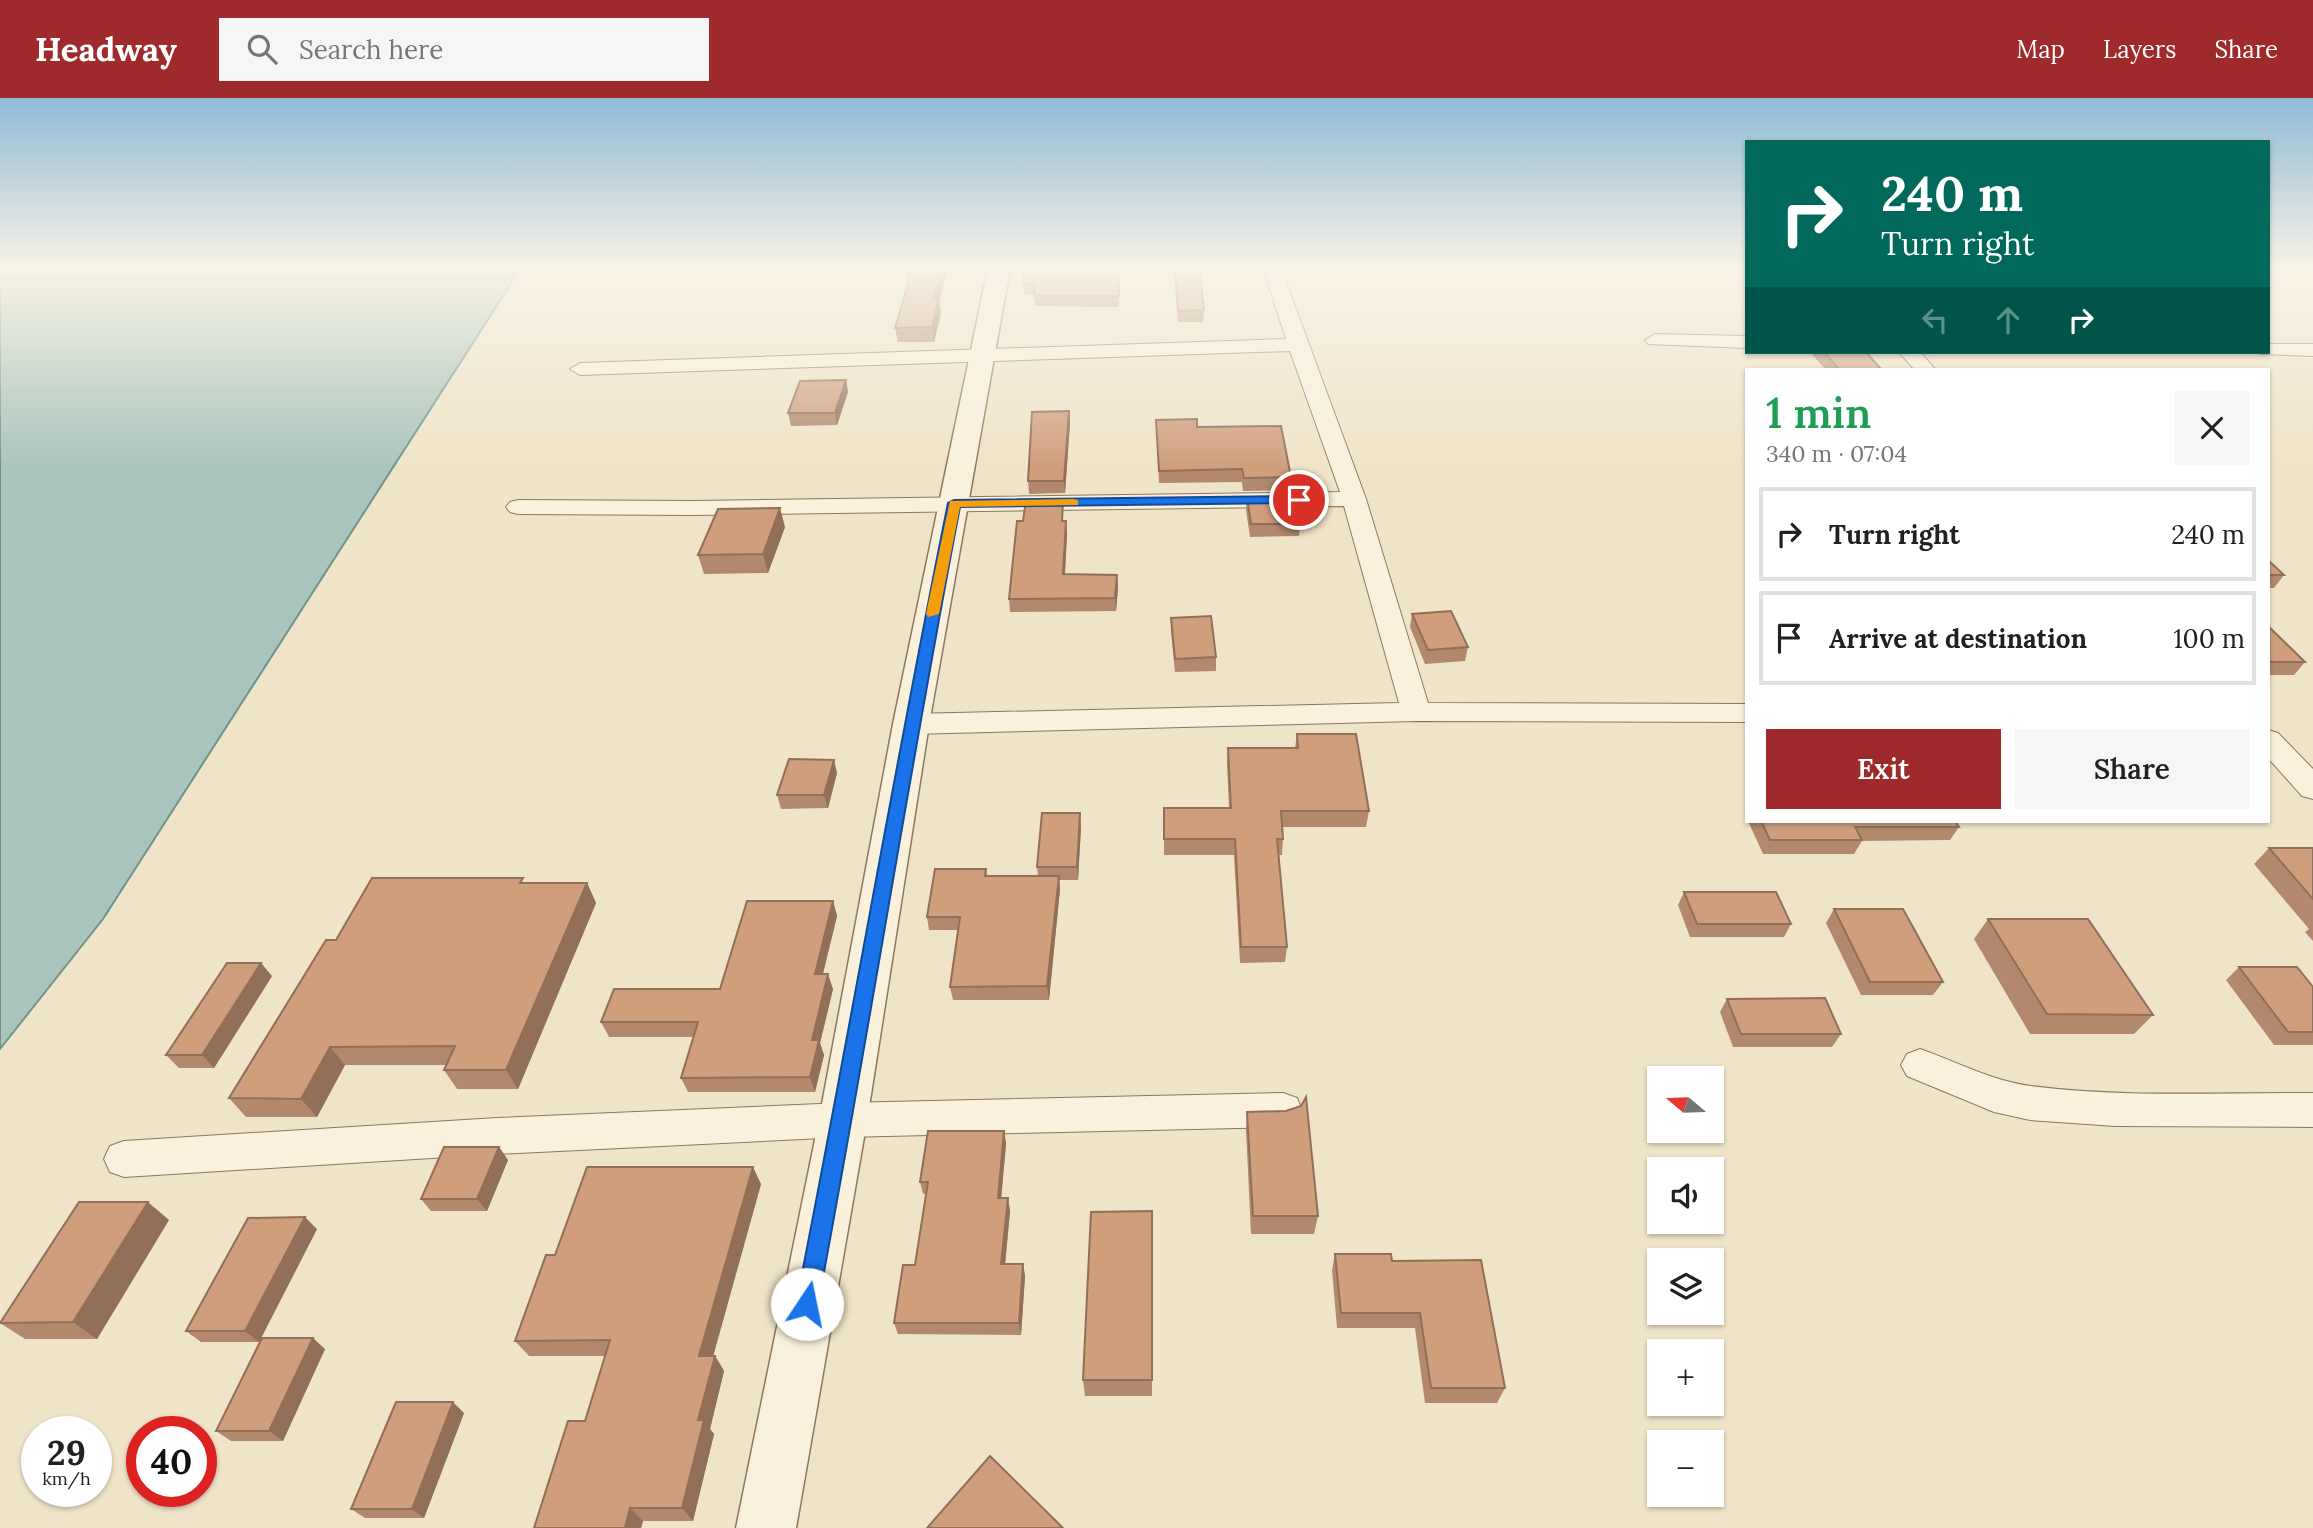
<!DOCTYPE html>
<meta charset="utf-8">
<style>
body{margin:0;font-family:Lora,serif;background:#f6f6f6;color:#202124;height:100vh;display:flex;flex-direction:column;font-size:26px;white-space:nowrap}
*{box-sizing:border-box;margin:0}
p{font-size:23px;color:#757577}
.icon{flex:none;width:38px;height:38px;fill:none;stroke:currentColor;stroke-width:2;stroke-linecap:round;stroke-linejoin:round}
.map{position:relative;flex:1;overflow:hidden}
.side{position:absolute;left:1745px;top:270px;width:525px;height:455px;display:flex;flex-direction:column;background:#fff;border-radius:0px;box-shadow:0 2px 5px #0004}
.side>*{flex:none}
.hud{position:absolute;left:1745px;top:42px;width:525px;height:214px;border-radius:0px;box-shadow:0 2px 5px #0004;background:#00695c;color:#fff;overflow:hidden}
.needle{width:46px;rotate:289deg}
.tools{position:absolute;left:1647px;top:968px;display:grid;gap:14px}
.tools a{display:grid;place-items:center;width:77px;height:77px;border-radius:0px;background:#fff;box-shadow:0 2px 5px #0004;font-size:35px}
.speed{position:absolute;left:21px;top:1318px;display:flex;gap:14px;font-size:35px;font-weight:700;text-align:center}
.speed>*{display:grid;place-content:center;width:91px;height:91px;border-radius:50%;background:#fff;box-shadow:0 2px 5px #0004;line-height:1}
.speed small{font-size:18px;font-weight:400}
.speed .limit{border:10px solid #d22;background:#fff;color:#111}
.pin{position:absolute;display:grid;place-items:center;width:60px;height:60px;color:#fff;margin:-30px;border:4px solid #fff;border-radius:50%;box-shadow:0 2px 7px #0007}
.me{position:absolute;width:77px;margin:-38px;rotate:11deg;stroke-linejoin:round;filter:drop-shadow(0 0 5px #0008)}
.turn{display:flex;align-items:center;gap:24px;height:147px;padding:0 21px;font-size:32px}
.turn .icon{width:91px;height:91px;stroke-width:2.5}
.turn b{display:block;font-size:49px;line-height:60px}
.lanes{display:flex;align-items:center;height:66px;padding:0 21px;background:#0003;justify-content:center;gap:35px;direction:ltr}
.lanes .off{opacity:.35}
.round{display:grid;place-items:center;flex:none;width:74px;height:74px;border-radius:0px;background:#f6f6f6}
.summary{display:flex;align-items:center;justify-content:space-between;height:119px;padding:0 21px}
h1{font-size:42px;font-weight:600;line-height:52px;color:#1e9e55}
.button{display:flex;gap:14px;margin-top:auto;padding:14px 21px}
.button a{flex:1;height:80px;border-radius:0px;background:#9e2a2b;color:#fff;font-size:28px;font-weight:600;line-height:80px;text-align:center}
.button a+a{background:#f6f6f6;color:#202124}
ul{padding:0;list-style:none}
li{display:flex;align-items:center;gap:21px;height:94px;margin:0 14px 10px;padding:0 7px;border:4px solid #e0e0e0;border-radius:0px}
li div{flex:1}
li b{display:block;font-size:26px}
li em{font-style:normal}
header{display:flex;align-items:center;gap:42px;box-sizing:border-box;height:98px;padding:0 35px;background:#9e2a2b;color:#fff}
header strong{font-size:33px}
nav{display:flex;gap:38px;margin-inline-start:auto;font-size:24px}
.search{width:490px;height:63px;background:#f6f6f6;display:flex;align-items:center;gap:18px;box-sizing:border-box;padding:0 24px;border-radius:0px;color:#757577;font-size:26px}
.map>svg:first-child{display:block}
.water{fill:#a9c4bc;stroke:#6f938a;stroke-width:2}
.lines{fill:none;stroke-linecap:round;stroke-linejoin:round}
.minor-casing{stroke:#8d765c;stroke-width:2}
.tertiary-casing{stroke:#8d765c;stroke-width:3}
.minor{fill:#faf1dc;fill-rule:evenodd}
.tertiary{fill:#faf1dc;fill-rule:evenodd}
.wall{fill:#b2896c}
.shaded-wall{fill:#916f58}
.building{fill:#cf9f7d;stroke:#916f58;stroke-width:2}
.route{fill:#1a73e8;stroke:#114b97;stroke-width:2}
.slow{fill:#f59e0b}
</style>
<header>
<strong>Headway</strong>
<div class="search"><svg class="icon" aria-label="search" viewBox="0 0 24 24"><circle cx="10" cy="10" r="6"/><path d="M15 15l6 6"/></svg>Search here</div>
<nav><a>Map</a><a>Layers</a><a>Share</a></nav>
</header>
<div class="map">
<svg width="2313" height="1430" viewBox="0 0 2313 1430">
<rect width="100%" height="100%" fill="#f0e4c8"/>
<path class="water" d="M0 170H521L103 821 0 951Z"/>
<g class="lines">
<g class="minor-casing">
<path id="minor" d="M1263 170H1281L1366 401 1428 605 1746 606V624L1416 623 911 636 901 633 896 626 901 619 911 616 1399 605 1344 408 693 417 518 416 510 414 506 409 510 404 518 402 693 403 1340 394 1290 253 580 277 570 271 580 265 1286 241Z
M1655 236 1746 238V250L1648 246 1645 242Z
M2268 246H2313V258L2261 256 2259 254H2268Z
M1899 254H1920L1935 271H1914Z
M2268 632 2278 635 2313 671V701L2302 698 2268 660Z
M1920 951C1957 964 1992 983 2031 988 2123 1000 2220 994 2313 995V1029L2115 1028 2030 1022 1994 1014 1907 978 1901 967 1907 956Z
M1283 995 1297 1000 1302 1012 1297 1024 1283 1029 843 1039 497 1056 124 1079 110 1074 104 1061 110 1048 124 1043 497 1020 843 1005Z"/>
</g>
<g class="tertiary-casing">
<path id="tertiary" d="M988 170H1010L929 626 867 1022 796 1430H736L819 1022 893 626Z"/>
</g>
<use href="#minor" class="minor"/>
<use href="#tertiary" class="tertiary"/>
</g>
<path class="wall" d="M751 170H801L799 173 751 174Z
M906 170H948L939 202 941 215 934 244H898L895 230 907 186Z
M1118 170 1119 209 1035 208 1034 196H1024L1023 186Z
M1174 170H1199L1204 212 1203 224H1178Z
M1810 254H1866L1881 271H1825Z
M846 282 848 294 837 327 791 328 788 315Z
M1069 313 1070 325 1065 395 1029 396 1028 383Z
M1156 322 1197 329 1291 379 1290 392 1243 393 1242 384 1159 385Z
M1247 399 1300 426 1299 438 1250 439 1246 412Z
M1063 402V423L1067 436 1065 476 1117 477 1118 490 1116 513 1010 514 1009 501 1023 423Z
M785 429 768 475 704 476 698 457Z
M2268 477H2284L2274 490H2268Z
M1412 516 1468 549 1465 563 1425 566 1410 529Z
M1171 520 1216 559V573L1175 574 1171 533Z
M2268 528 2305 564 2294 577H2268Z
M1297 636 1369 713 1366 729H1282L1283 741 1282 757H1279L1287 849 1285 864 1240 865 1234 757H1164V710H1229L1227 666 1228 650H1295Z
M837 675 828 710 781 711 777 697Z
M1748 723H1955L1959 729 1950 742 1862 743 1854 756H1763Z
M1081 729 1078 782H1059L1060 791 1049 902H953L950 889 958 832H929L927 819 986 771 987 778H1038L1037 769Z
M2269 750H2313V843L2305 834 2309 831 2254 766Z
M526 785H587L596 805 518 991H457L444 972 446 967H345L317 1019H246L229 1000 336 842Z
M1684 794 1791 826 1784 839H1690L1678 807Z
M833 803 837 818 823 876 833 891 820 945 824 957 815 994H688L681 980 693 939H609L601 924 720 891Z
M1834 811 1943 884 1933 897H1861L1826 825Z
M1988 821 2153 917 2134 936H2030L1974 841Z
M2239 869 2313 889V947H2274L2226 882Z
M272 878 214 970H179L166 957Z
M1727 901 1841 936 1832 949H1733L1720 914Z
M1247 1014 1318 1118 1314 1136H1251L1246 1032Z
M1004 1033 1006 1046 1001 1100H1008L1010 1113 1005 1166H1023L1025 1178 1021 1237 898 1236 894 1225 915 1167 926 1096H923L920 1084Z
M499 1049 508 1062 487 1113H431L421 1101Z
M761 1086 713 1258H715L724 1273 710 1331 714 1336 693 1423H643L641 1430 585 1323 605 1258H529L515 1243 555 1157Z
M1152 1113V1298H1085L1083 1282Z
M169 1122 97 1241H25L0 1225Z
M317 1131 259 1244H201L186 1233Z
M1335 1156 1392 1163 1505 1290 1497 1305H1425L1415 1230H1337L1332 1172Z
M325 1251 283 1343H231L216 1333Z
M464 1315 424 1420H365L351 1411Z"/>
<path class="shaded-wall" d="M942 170H948L939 202 941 215 934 244 932 229 934 200Z
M846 282 848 294 837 327 835 315Z
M1069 313 1070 325 1065 395 1064 383Z
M780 410 785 429 768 475 763 456Z
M1066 423 1067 436 1064 489 1063 476Z
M1117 477 1118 490 1116 513 1115 500Z
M834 662 837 675 828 710 824 697Z
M1080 715 1081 729 1078 782 1077 769Z
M1059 778 1060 791 1049 902 1047 888Z
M587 785 596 805 518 991 506 972Z
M833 803 837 818 819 891 815 876Z
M261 865 272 878 214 970 202 957Z
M828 876 833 891 820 945 824 957 815 994 810 979 812 942Z
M330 949 345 967 317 1019 301 1001Z
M1004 1033 1006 1046 1000 1113 998 1100Z
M499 1049 508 1062 487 1113 477 1101Z
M753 1069 761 1086 709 1273 699 1258Z
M1008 1100 1010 1113 1004 1178 1001 1166Z
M148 1104 169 1122 97 1241 73 1224Z
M305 1119 317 1131 259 1244 245 1233Z
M1023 1166 1025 1178 1021 1237 1019 1225Z
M313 1240 325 1251 283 1343 269 1333Z
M715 1258 724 1273 710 1331 714 1336 693 1423 682 1410 698 1322Z
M453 1304 464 1315 424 1420 412 1411Z
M630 1410 643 1423 641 1430H625Z"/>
<path class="building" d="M906 170H942L934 200H939L932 229 895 230 912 172H905Z
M1025 170H1118L1119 198H1034L1035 185 1023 186Z
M1175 170H1199L1204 212 1178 213Z
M1824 254H1866L1881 271H1839Z
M846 282 835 315H788L800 283Z
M1069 313 1064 383H1028L1032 314Z
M1197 321V329L1281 328 1291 379 1244 380 1242 371 1159 373 1156 322Z
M1247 399H1295L1300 426H1251Z
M1026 402H1063L1062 423H1066L1063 476 1117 477 1115 500 1009 501 1017 423H1023Z
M780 410 763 456 698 457 718 411Z
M2268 462 2284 477H2268Z
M1451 513 1468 549 1428 552 1412 516Z
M1211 518 1216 559 1175 561 1171 520Z
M2268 528 2305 564H2271L2268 561Z
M1297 636H1356L1369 713H1281L1283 741H1277L1287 849H1241L1235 741H1164V710H1231L1228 650H1298Z
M789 661 834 662 824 697H777Z
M1042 715H1080L1077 769H1037Z
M1761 723H1955L1959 729H1855L1862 742H1770Z
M2269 750H2313V801Z
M935 771H986L985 778H1059L1047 888 950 889 960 819H927Z
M372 780H523L520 785H587L506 972H444L455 948 330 949 301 1001 229 1000 326 842H336Z
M1684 794H1776L1791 826H1697Z
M747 803H833L815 876H828L812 942H819L810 979 681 980 698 924H601L614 891H720Z
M1834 811H1903L1943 884H1870Z
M1988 821H2088L2153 917 2047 916Z
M227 865H261L202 957H166Z
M2239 869H2297L2313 889V934H2288Z
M1825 900 1841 936H1741L1727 901Z
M1306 999 1318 1118H1253L1247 1014 1286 1013 1301 1008Z
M928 1033H1004L998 1100H1008L1001 1166H1023L1019 1225H894L903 1167H915L928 1084H920Z
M444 1049H499L477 1101H421Z
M587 1069H753L699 1258H715L698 1322H704L682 1410H630L625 1430H534L568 1323H585L610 1242 515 1243 546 1157H555Z
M79 1104H148L73 1224 0 1225Z
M1152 1113V1282H1083L1091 1114Z
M305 1119 245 1233H186L248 1120Z
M1335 1156H1391L1392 1163 1481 1162 1505 1290H1431L1420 1215H1341Z
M262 1240H313L269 1333H216Z
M396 1304H453L412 1411H351Z
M990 1358 1063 1430H927Z"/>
<linearGradient id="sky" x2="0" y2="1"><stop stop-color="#8fbad6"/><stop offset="0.46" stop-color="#f8f3e6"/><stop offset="1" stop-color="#f8f3e6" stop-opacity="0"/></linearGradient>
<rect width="2313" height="370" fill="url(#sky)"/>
<path class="route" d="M1299 398 1303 399V405L960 409C909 674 868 941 818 1206L815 1214 807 1217 799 1214 796 1206C849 939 894 672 948 405L954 402Z"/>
<path class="slow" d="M1073 401 1078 402V407L960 409 939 516 928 519 926 516 950 403Z"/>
</svg>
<div class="tools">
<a><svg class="needle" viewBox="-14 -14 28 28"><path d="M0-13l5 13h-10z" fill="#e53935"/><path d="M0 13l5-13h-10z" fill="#757577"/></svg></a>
<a><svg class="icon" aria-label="sound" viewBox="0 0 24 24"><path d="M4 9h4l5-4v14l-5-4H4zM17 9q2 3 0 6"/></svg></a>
<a><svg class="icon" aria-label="layers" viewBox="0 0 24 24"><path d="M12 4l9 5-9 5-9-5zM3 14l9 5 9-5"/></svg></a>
<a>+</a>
<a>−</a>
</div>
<div class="speed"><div>29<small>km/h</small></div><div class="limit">40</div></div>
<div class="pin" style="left:1299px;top:402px;background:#d93025"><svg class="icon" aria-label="arrive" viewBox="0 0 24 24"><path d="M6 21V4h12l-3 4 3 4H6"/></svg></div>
<svg class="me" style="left:807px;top:1206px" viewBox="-20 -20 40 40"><circle r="19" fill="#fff"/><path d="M0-13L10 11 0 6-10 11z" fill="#1a73e8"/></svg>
<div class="hud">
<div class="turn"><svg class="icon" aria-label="right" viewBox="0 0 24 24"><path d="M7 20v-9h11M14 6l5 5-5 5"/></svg><div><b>240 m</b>Turn right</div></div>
<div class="lanes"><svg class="icon off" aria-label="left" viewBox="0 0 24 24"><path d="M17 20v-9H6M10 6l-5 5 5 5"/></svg><svg class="icon off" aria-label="ahead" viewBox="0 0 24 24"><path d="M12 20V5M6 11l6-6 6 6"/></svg><svg class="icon" aria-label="right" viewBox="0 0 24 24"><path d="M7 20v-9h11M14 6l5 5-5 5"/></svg></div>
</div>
<section class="side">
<div class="summary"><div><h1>1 min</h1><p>340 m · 07:04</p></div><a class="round"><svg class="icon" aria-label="close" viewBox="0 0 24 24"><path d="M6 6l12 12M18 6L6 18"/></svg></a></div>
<ul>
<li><svg class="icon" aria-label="right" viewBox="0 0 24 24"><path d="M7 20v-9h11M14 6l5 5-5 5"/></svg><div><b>Turn right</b></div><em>240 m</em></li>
<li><svg class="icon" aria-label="arrive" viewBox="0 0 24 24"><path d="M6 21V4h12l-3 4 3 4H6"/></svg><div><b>Arrive at destination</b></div><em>100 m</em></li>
</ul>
<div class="button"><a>Exit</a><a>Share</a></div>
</section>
</div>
